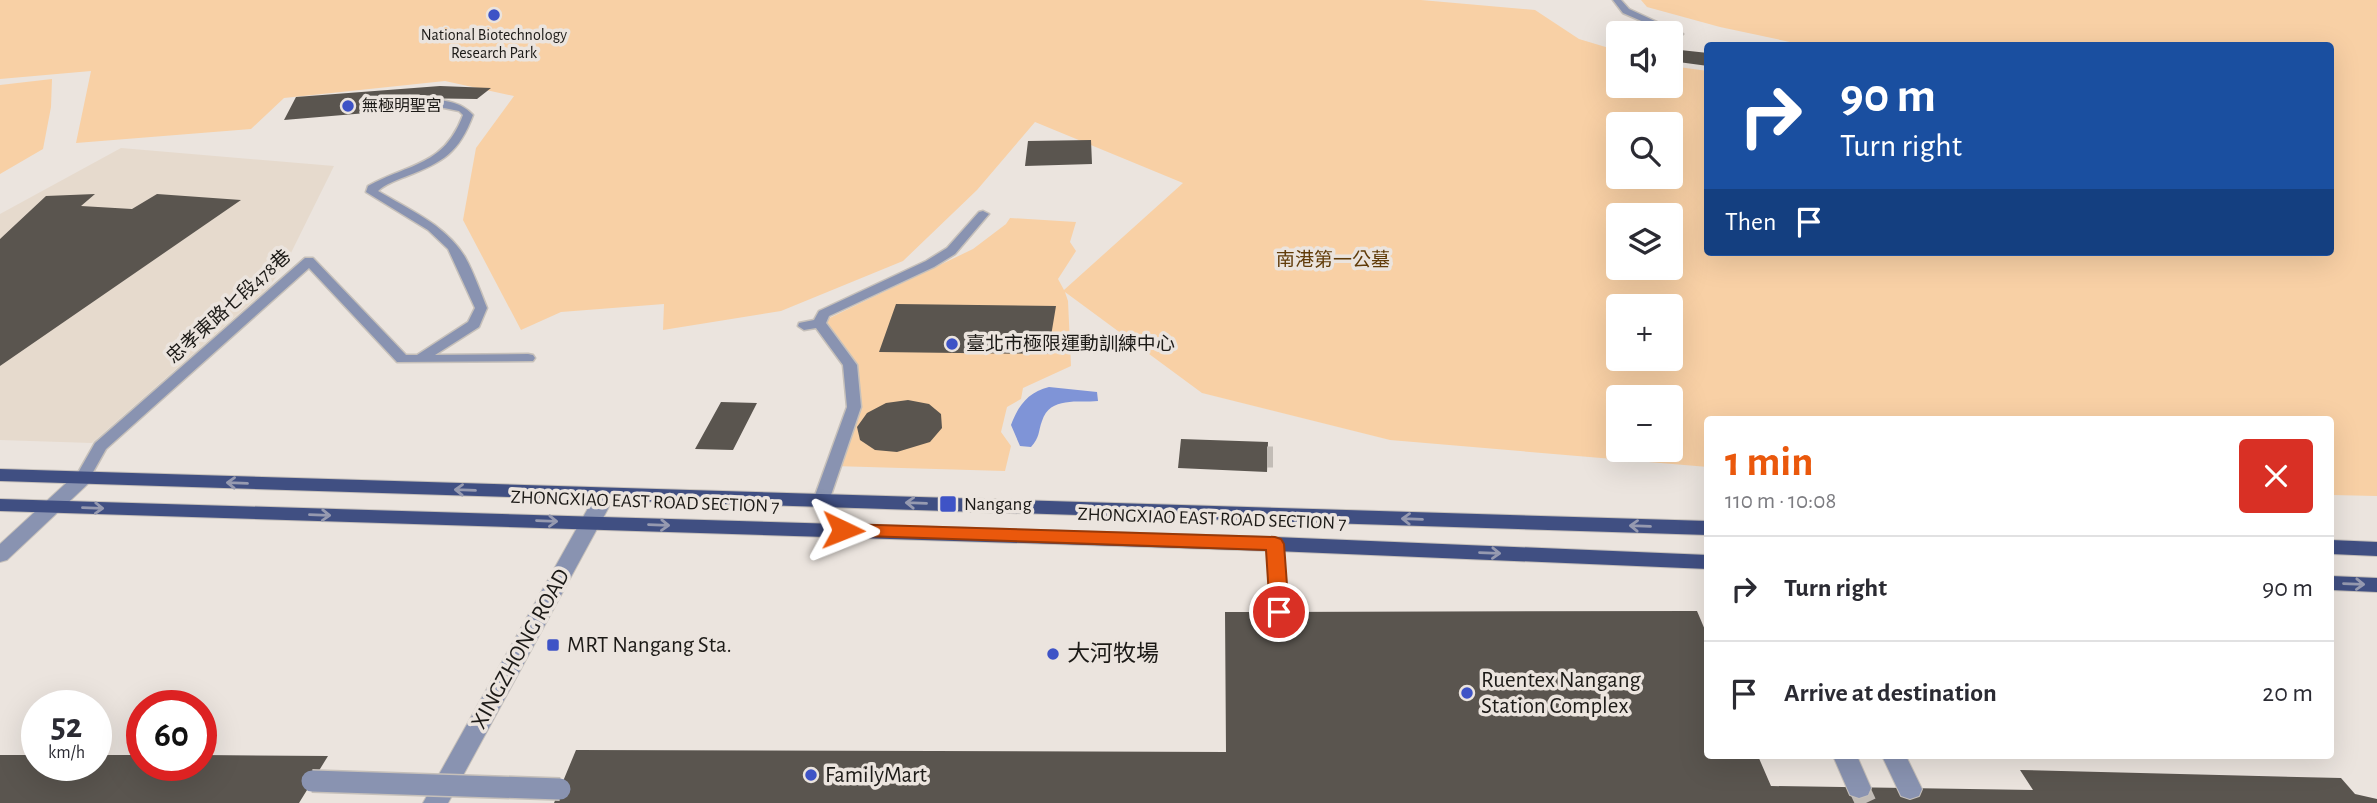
<!DOCTYPE html>
<meta charset="utf-8">
<style>
body{margin:0;font-family:"Alegreya Sans","Noto Sans TC",sans-serif;background:#f2f2f3;color:#2b2b33;height:100vh;display:flex;flex-direction:column;font-size:26px;white-space:nowrap}
*{box-sizing:border-box;margin:0}
p{font-size:23px;color:#7c7c81}
.icon{flex:none;width:38px;height:38px;fill:none;stroke:currentColor;stroke-width:2;stroke-linecap:round;stroke-linejoin:round}
.map{position:relative;flex:1;overflow:hidden}
.drawer{position:absolute;left:1704px;top:416px;width:630px;height:343px;display:flex;flex-direction:column;background:#fff;border-radius:7px;box-shadow:0 7px 28px #0002}
.drawer>*{flex:none}
.guide{position:absolute;left:1704px;top:42px;width:630px;height:214px;border-radius:7px;box-shadow:0 7px 28px #0002;background:#1a4fa0;color:#fff;overflow:hidden}
.controls{position:absolute;left:1606px;top:21px;display:grid;gap:14px}
.controls a{display:grid;place-items:center;width:77px;height:77px;border-radius:7px;background:#fff;box-shadow:0 7px 28px #0002;font-size:35px}
.speed{position:absolute;left:21px;top:690px;display:flex;gap:14px;font-size:35px;font-weight:700;text-align:center}
.speed>*{display:grid;place-content:center;width:91px;height:91px;border-radius:50%;background:#fff;box-shadow:0 7px 28px #0002;line-height:1}
.speed small{font-size:18px;font-weight:400}
.speed .limit{border:10px solid #d22;background:#fff;color:#111}
.pin{position:absolute;display:grid;place-items:center;width:60px;height:60px;color:#fff;margin:-30px;border:4px solid #fff;border-radius:50%;box-shadow:0 2px 7px #0007}
.me{position:absolute;width:77px;margin:-38px;rotate:92deg;stroke-linejoin:round;filter:drop-shadow(0 0 5px #0008)}
.turn{display:flex;align-items:center;gap:24px;height:147px;padding:0 21px;font-size:32px}
.turn .icon{width:91px;height:91px;stroke-width:2.5}
.turn b{display:block;font-size:49px;line-height:60px}
.then{display:flex;align-items:center;height:66px;padding:0 21px;background:#0003;gap:14px;font-size:26px}
.round{display:grid;place-items:center;flex:none;width:74px;height:74px;border-radius:7px;background:#f2f2f3}
.overview{display:flex;align-items:center;justify-content:space-between;height:119px;padding:0 21px}
h1{font-size:42px;font-weight:600;line-height:52px;color:#ea580c}
ul{padding:0;list-style:none}
li{display:flex;align-items:center;gap:21px;height:105px;padding:0 21px;border-top:2px solid #e1e1e2}
li div{flex:1}
li b{display:block;font-size:26px}
li em{font-style:normal}
.map>svg:first-child{display:block}
.built{fill:#e6dacd}
.green{fill:#f8d0a5;fill-rule:evenodd}
.water{fill:#7f94d7}
.building{fill:#5a554f}
.lines{fill:none;stroke-linecap:round;stroke-linejoin:round}
.street-tunnel-far1{stroke:#c2bcb6;stroke-width:16;stroke-dasharray:16 8;stroke-linecap:butt}
.street-tunnel{stroke:#c2bcb6;stroke-width:21;stroke-dasharray:21 10;stroke-linecap:butt}
.lane-casing{stroke:#c6c0ba;stroke-width:3}
.street-casing{stroke:#c6c0ba;stroke-width:2}
.primary-casing{stroke:#c6c0ba;stroke-width:2}
.lane{fill:#8993b1;fill-rule:evenodd}
.street{fill:#8993b1;fill-rule:evenodd}
.primary{fill:#404f82;fill-rule:evenodd}
.street-bridge-casing{stroke:#c6c0ba;stroke-width:24;stroke-linecap:butt}
.street-bridge{stroke:#8993b1;stroke-width:21}
.oneway{stroke:#969ab0}
.route{fill:#ea580c;stroke:#983908;stroke-width:2}
.poi-dot{fill:#3e53c6;stroke:#ebe4de;stroke-width:2.5}
.labels{text-anchor:middle;dominant-baseline:central;stroke-width:7;stroke-linejoin:round;paint-order:stroke}
.far-poi-label{font-size:16px;fill:#1c1a17;stroke:#ebe4de}
.park-label{font-size:19px;fill:#603b09;stroke:#ebe4de}
.street-label{font-size:19px;fill:#1c1a17;stroke:#ebe4de}
.poi-label{font-size:19px;fill:#1c1a17;stroke:#ebe4de;text-anchor:start}
.near-poi-label{font-size:23px;fill:#1c1a17;stroke:#ebe4de;text-anchor:start}
.near-street-label{font-size:23px;fill:#1c1a17;stroke:#ebe4de}
</style>
<div class="map">
<svg width="2377" height="803" viewBox="0 0 2377 803">
<rect width="100%" height="100%" fill="#ebe4de"/>
<path class="built" d="M121 148 334 166 286 263 268 288 92 443 0 440V214Z"/>
<path class="green" d="M0 0H1421L1535 10 1579 39 1619 51V86H1671V66L1708 71V252H2331V46L1804 45 1720 27 1647 7 1641 0H2377V496L2331 495V420H1708V467L1390 440 1202 393 1065 292 1068 301 1071 366 1023 388 1021 399 1007 407 1001 432 1011 446 1005 471 833 466 854 407 850 365 819 323 973 249 1006 224 1010 218 1076 222 1070 242 1076 251 1058 279 1064 290 1183 183 1035 122 977 190 903 261 781 311 663 330 664 304 561 312 521 330 463 220 476 148 514 96 445 81 284 98 251 129 76 143 91 71 0 79ZM1619 124H1671V177H1619ZM1619 215H1671V268H1619ZM1619 306H1671V359H1619ZM1619 397H1671V450H1619Z
M52 79 51 107 43 149 0 174V85Z"/>
<path class="water" d="M1049 387 1097 392 1098 401C1078 403 1050 396 1042 421 1038 432 1040 437 1031 447L1020 446 1011 425C1018 406 1028 392 1049 387Z"/>
<path class="building" d="M1671 49 1708 53V66L1671 61Z
M440 86 491 88 477 99 410 98 402 110 284 120 296 97Z
M1091 140 1092 164 1025 166 1028 141Z
M95 194 81 206 132 209 157 194 241 200 0 366V239L46 196Z
M896 304 1056 306 1048 354 879 352Z
M908 400 929 404 941 414 942 428 930 442 897 452 875 450 860 440 857 427 867 413 886 403Z
M721 402 757 403 733 450 695 449Z
M1181 439 1268 442 1267 472 1178 468Z
M1697 611 1708 637V756H1758L1771 786 2033 790 2020 770 2341 778 2355 794 2377 799V803H554L576 750 1226 752 1225 612Z
M0 755H37V765H96V755H142V765H201V755L328 756 299 803H0Z"/>
<g class="lines">
<path class="street-tunnel-far1" d="M1267 457H1273"/>
<path class="street-tunnel" d="M1267 457H1273
M1859 788 1866 803"/>
<g class="lane-casing">
<path id="lane" d="M1613 0H1621L1629 9 1683 34 1676 36 1623 13Z
M417 97C436 100 459 99 473 115 459 153 443 162 407 176 397 180 385 184 378 191 408 209 446 225 465 257 474 273 480 291 487 308L479 327 435 355 528 354 533 355 535 358 533 361 397 362 309 268 106 449 88 481H78L75 478 95 443 305 258H313L406 355H417L468 322 475 308 448 249 428 230 366 192 368 186C410 163 444 166 463 115L459 111 414 102 412 100Z
M983 211 989 214 955 254 934 267 829 316 826 323 857 365 861 407 829 501 826 505H816L813 501 847 407 843 365 816 328 804 330 798 326 799 323 814 320 819 311 926 261 947 248 979 212Z
M1275 538 1281 540 1283 544 1287 612 1285 616 1279 618 1273 616 1271 612 1267 544 1269 540Z"/>
</g>
<g class="street-casing">
<path id="street" d="M83 472 90 474 92 478 90 482 7 560 0 562V544L76 474Z
M606 488 613 490 616 494 448 803H423L596 494 599 490Z
M1833 756H1857L1871 788 1868 795 1859 798 1850 795Z
M1882 756H1906L1922 789 1919 796 1910 799 1901 796Z"/>
</g>
<g class="primary-casing">
<path id="primary" d="M0 469 1708 521V535L0 481Z
M0 499 1275 537 1708 555V569L1275 551 0 511Z
M2331 540 2377 542V556L2331 554Z
M2331 576 2377 578V592L2331 590Z"/>
</g>
<use href="#lane" class="lane"/>
<use href="#street" class="street"/>
<use href="#primary" class="primary"/>
<g class="street-bridge-casing">
<path id="street-bridge" d="M312 781 560 789"/>
</g>
<use href="#street-bridge" class="street-bridge"/>
</g>
<defs><path id="oneway-shaft" d="M-6 0H5M1.5-3L5.5 0L1.5 3" fill="none" stroke-width="1.6" stroke-linecap="round" stroke-linejoin="round" transform="scale(1.75)"/></defs>
<g class="oneway">
<use href="#oneway-shaft" transform="translate(237 483) rotate(-178)"/>
<use href="#oneway-shaft" transform="translate(465 490) rotate(-178)"/>
<use href="#oneway-shaft" transform="translate(916 503) rotate(-178)"/>
<use href="#oneway-shaft" transform="translate(93 508) rotate(2)"/>
<use href="#oneway-shaft" transform="translate(320 515) rotate(2)"/>
<use href="#oneway-shaft" transform="translate(1412 519) rotate(-178)"/>
<use href="#oneway-shaft" transform="translate(547 521) rotate(2)"/>
<use href="#oneway-shaft" transform="translate(659 525) rotate(2)"/>
<use href="#oneway-shaft" transform="translate(1640 526) rotate(-178)"/>
<use href="#oneway-shaft" transform="translate(1490 553) rotate(2)"/>
<use href="#oneway-shaft" transform="translate(2354 584) rotate(2)"/>
</g>
<path class="route" d="M843 524 1275 537 1281 539 1284 544 1289 612 1286 617H1273L1270 612 1266 550 836 535 834 530Z"/>
<g class="poi-dot">
<circle cx="494" cy="15" r="7"/>
<circle cx="348" cy="106" r="7"/>
<circle cx="952" cy="344" r="7"/>
<rect x="939" y="495" width="18" height="18" rx="3.5"/>
<rect x="546" y="638" width="14" height="14" rx="3.5"/>
<circle cx="1053" cy="654" r="7"/>
<circle cx="1467" cy="693" r="7"/>
<circle cx="811" cy="775" r="7"/>
</g>
<g class="labels">
<g class="far-poi-label">
<text x="494" y="35">National Biotechnology<tspan x="494" dy="18">Research Park</tspan></text>
<text x="362" y="106" text-anchor="start">無極明聖宮</text>
</g>
<g class="park-label">
<text x="1333" y="260">南港第一公墓</text>
</g>
<g class="street-label">
<text transform="translate(229 307) rotate(-42)">忠孝東路七段478巷</text>
<text transform="translate(645 502) rotate(2)">ZHONGXIAO EAST ROAD SECTION 7</text>
<text transform="translate(1212 519) rotate(2)">ZHONGXIAO EAST ROAD SECTION 7</text>
</g>
<g class="poi-label">
<text x="966" y="344">臺北市極限運動訓練中心</text>
<text x="964" y="504">Nangang</text>
</g>
<g class="near-poi-label">
<text x="567" y="645">MRT Nangang Sta.</text>
<text x="1067" y="654">大河牧場</text>
<text x="1481" y="680">Ruentex Nangang<tspan x="1481" dy="26">Station Complex</tspan></text>
<text x="825" y="775">FamilyMart</text>
</g>
<g class="near-street-label">
<text transform="translate(521 649) rotate(-61)">XINGZHONG ROAD</text>
</g>
</g>
</svg>
<div class="controls">
<a><svg class="icon" aria-label="sound" viewBox="0 0 24 24"><path d="M4 9h4l5-4v14l-5-4H4zM17 9q2 3 0 6"/></svg></a>
<a><svg class="icon" aria-label="search" viewBox="0 0 24 24"><circle cx="10" cy="10" r="6"/><path d="M15 15l6 6"/></svg></a>
<a><svg class="icon" aria-label="layers" viewBox="0 0 24 24"><path d="M12 4l9 5-9 5-9-5zM3 14l9 5 9-5"/></svg></a>
<a>+</a>
<a>−</a>
</div>
<div class="speed"><div>52<small>km/h</small></div><div class="limit">60</div></div>
<div class="pin" style="left:1279px;top:612px;background:#d93025"><svg class="icon" aria-label="arrive" viewBox="0 0 24 24"><path d="M6 21V4h12l-3 4 3 4H6"/></svg></div>
<svg class="me" style="left:843px;top:530px" viewBox="-20 -20 40 40"><path d="M0-17L14 15 0 8-14 15z" fill="#ea580c" stroke="#fff" stroke-width="4"/></svg>
<div class="guide">
<div class="turn"><svg class="icon" aria-label="right" viewBox="0 0 24 24"><path d="M7 20v-9h11M14 6l5 5-5 5"/></svg><div><b>90 m</b>Turn right</div></div>
<div class="then">Then<svg class="icon" aria-label="arrive" viewBox="0 0 24 24"><path d="M6 21V4h12l-3 4 3 4H6"/></svg></div>
</div>
<section class="drawer">
<div class="overview"><div><h1>1 min</h1><p>110 m · 10:08</p></div><a class="round" style="background:#d93025;color:#fff"><svg class="icon" aria-label="close" viewBox="0 0 24 24"><path d="M6 6l12 12M18 6L6 18"/></svg></a></div>
<ul>
<li><svg class="icon" aria-label="right" viewBox="0 0 24 24"><path d="M7 20v-9h11M14 6l5 5-5 5"/></svg><div><b>Turn right</b></div><em>90 m</em></li>
<li><svg class="icon" aria-label="arrive" viewBox="0 0 24 24"><path d="M6 21V4h12l-3 4 3 4H6"/></svg><div><b>Arrive at destination</b></div><em>20 m</em></li>
</ul>
</section>
</div>
